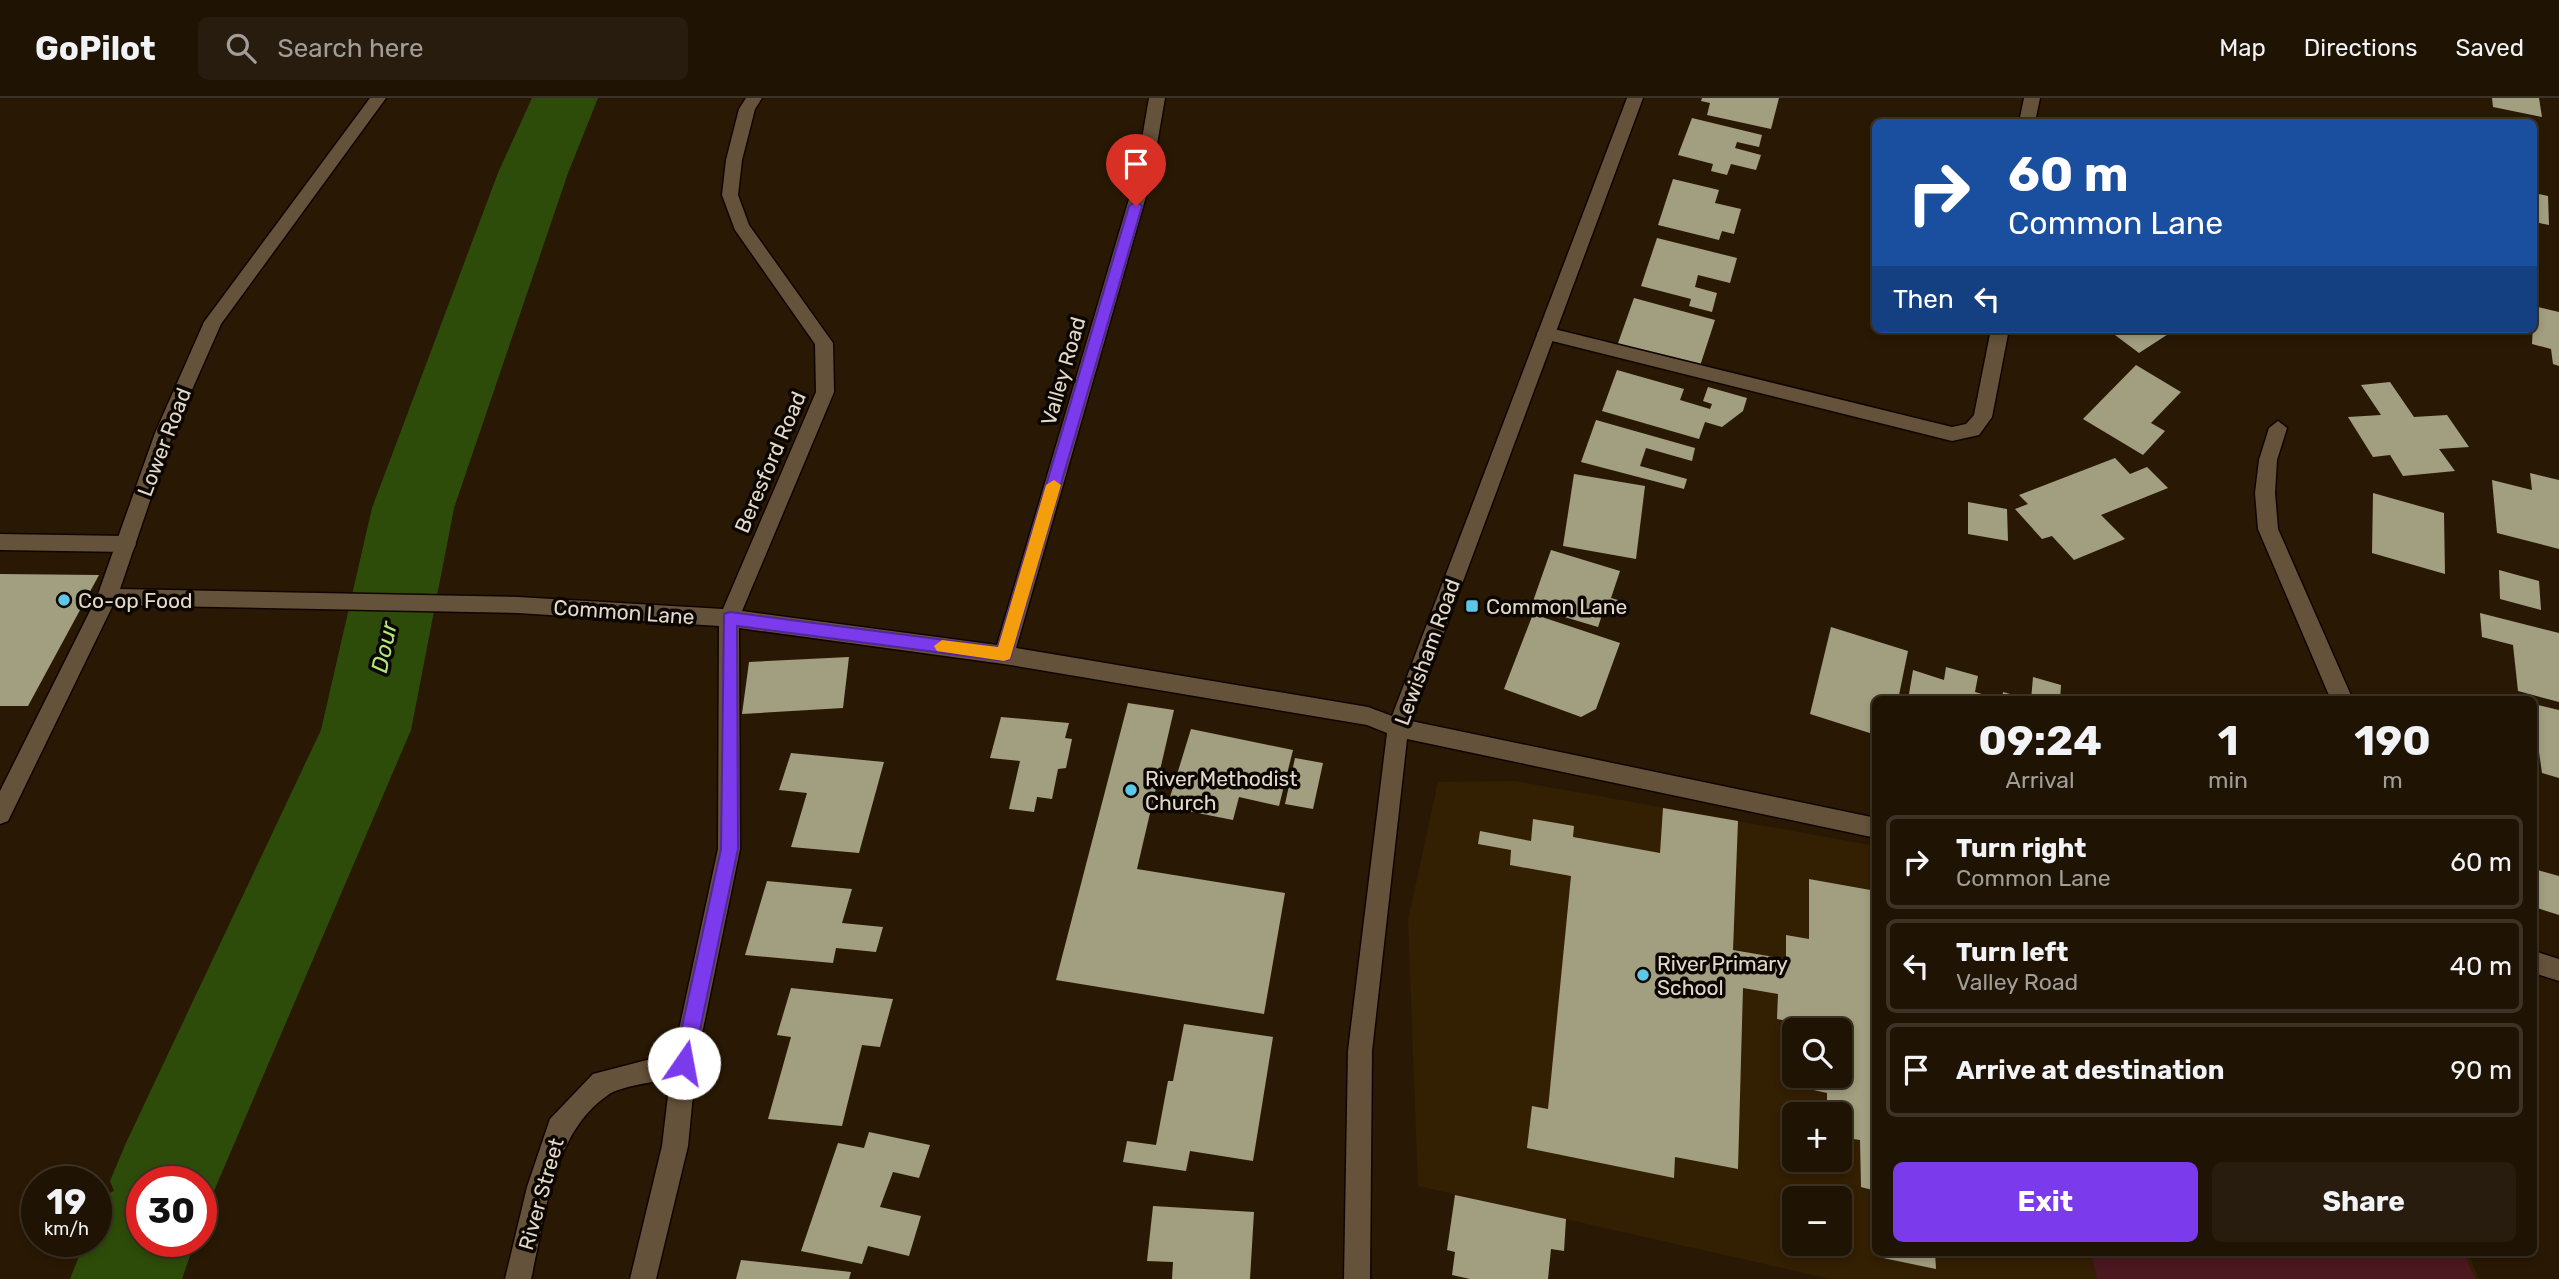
<!DOCTYPE html>
<meta charset="utf-8">
<style>
body{margin:0;font-family:Rubik,sans-serif;background:#271c0d;color:#f1f3f6;height:100vh;display:flex;flex-direction:column;font-size:26px;white-space:nowrap}
*{box-sizing:border-box;margin:0}
p{font-size:23px;color:#a19e9a}
.icon{flex:none;width:38px;height:38px;fill:none;stroke:currentColor;stroke-width:2;stroke-linecap:round;stroke-linejoin:round}
.map{position:relative;flex:1;overflow:hidden}
.panel{position:absolute;left:1872px;top:598px;width:665px;height:560px;display:flex;flex-direction:column;background:#1f1303;border-radius:10px;box-shadow:0 4px 10px #0003,0 0 0 2px #3c3225}
.panel>*{flex:none}
.hud{position:absolute;left:1872px;top:21px;width:665px;height:214px;border-radius:10px;box-shadow:0 4px 10px #0003,0 0 0 2px #3c3225;background:#1a4fa0;color:#fff;overflow:hidden}
.fabs{position:absolute;left:1782px;top:920px;display:grid;gap:14px}
.fabs a{display:grid;place-items:center;width:70px;height:70px;border-radius:10px;background:#1f1303;box-shadow:0 4px 10px #0003,0 0 0 2px #3c3225;font-size:35px}
.speed{position:absolute;left:21px;top:1068px;display:flex;gap:14px;font-size:35px;font-weight:700;text-align:center}
.speed>*{display:grid;place-content:center;width:91px;height:91px;border-radius:50%;background:#1f1303;box-shadow:0 4px 10px #0003,0 0 0 2px #3c3225;line-height:1}
.speed small{font-size:18px;font-weight:400}
.speed .limit{border:10px solid #d22;background:#fff;color:#111}
.pin{position:absolute;display:grid;place-items:center;width:60px;height:60px;color:#fff;margin:-72px -30px;border-radius:50% 50% 50% 0;rotate:-45deg;box-shadow:0 0 7px #0007}
.pin .icon{rotate:45deg}
.me{position:absolute;width:77px;margin:-38px;rotate:12deg;stroke-linejoin:round;filter:drop-shadow(0 0 5px #0008)}
.turn{display:flex;align-items:center;gap:24px;height:147px;padding:0 21px;font-size:32px}
.turn .icon{width:91px;height:91px;stroke-width:2.5}
.turn b{display:block;font-size:49px;line-height:60px}
.then{display:flex;align-items:center;height:66px;padding:0 21px;background:#0003;gap:14px;font-size:26px}
.eta{display:flex;justify-content:space-evenly;align-items:center;height:119px;text-align:center}
.eta b{font-size:42px;font-weight:700;line-height:49px}
.cta{display:flex;gap:14px;margin-top:auto;padding:14px 21px}
.cta a{flex:1;height:80px;border-radius:10px;background:#7c3aed;color:#fff;font-size:28px;font-weight:700;line-height:80px;text-align:center}
.cta a+a{background:#271c0d;color:#f1f3f6}
ul{padding:0;list-style:none}
li{display:flex;align-items:center;gap:21px;height:94px;margin:0 14px 10px;padding:0 7px;border:4px solid #3c3225;border-radius:10px}
li div{flex:1}
li b{display:block;font-size:26px}
li em{font-style:normal}
header{display:flex;align-items:center;gap:42px;box-sizing:border-box;height:98px;padding:0 35px;background:#1f1303;border-bottom:2px solid #3c3225}
header strong{font-size:33px}
nav{display:flex;gap:38px;margin-inline-start:auto;font-size:24px}
.search{width:490px;height:63px;background:#271c0d;display:flex;align-items:center;gap:18px;box-sizing:border-box;padding:0 24px;border-radius:10px;color:#a19e9a;font-size:26px}
.map>svg:first-child{display:block}
.built{fill:#331f02;fill-rule:evenodd}
.green{fill:#4b1820}
.lines{fill:none;stroke-linecap:round;stroke-linejoin:round}
.river{fill:#2e4c09;fill-rule:evenodd}
.building{fill:#a29f80}
.service-casing{stroke:#110400;stroke-width:3}
.minor-casing{stroke:#110400;stroke-width:3}
.service{fill:#64523a;fill-rule:evenodd}
.minor{fill:#64523a;fill-rule:evenodd}
.route{fill:#7c3aed;stroke:#51269a;stroke-width:2}
.slow{fill:#f59e0b}
.poi-dot{fill:#5cc7e7;stroke:#0c0601;stroke-width:2.5}
.labels{text-anchor:middle;dominant-baseline:central;stroke-width:7;stroke-linejoin:round;paint-order:stroke}
.street-label{font-size:21px;fill:#e3d9cb;stroke:#0c0601}
.poi-label{font-size:21px;fill:#e3d9cb;stroke:#0c0601;text-anchor:start}
.water-label{font-size:23px;font-style:italic;fill:#aee87b;stroke:#0c0601}
</style>
<header>
<strong>GoPilot</strong>
<div class="search"><svg class="icon" aria-label="search" viewBox="0 0 24 24"><circle cx="10" cy="10" r="6"/><path d="M15 15l6 6"/></svg>Search here</div>
<nav><a>Map</a><a>Directions</a><a>Saved</a></nav>
</header>
<div class="map">
<svg width="2559" height="1181" viewBox="0 0 2559 1181">
<rect width="100%" height="100%" fill="#291904"/>
<path class="built" d="M1515 683 1876 748V1155H2468L2479 1181H1831L1418 1088 1408 822 1438 684ZM1794 933H1839V978H1794ZM1794 1017H1839V1062H1794ZM1794 1101H1839V1146H1794Z"/>
<path class="green" d="M2091 1155H2464L2475 1181H2097Z"/>
<g class="lines">
<path class="river" d="M532 0H598L568 75 454 410 411 632 202 1121 201 1083H142V1143H195L182 1181H70L85 1143H96V1115L103 1098 114 1093 110 1083 126 1045 321 632 372 410 498 75Z"/>
</g>
<path class="building" d="M1702 0H1779L1771 31 1707 17 1710 5 1701 3Z
M2492 0H2539L2542 19 2493 9Z
M1692 20 1762 37 1759 49 1737 44 1735 50 1761 57 1756 72 1731 66 1727 77 1711 73 1713 66 1678 57Z
M1673 81 1719 92 1715 105 1741 111 1734 136 1722 133 1719 142 1658 127Z
M2534 95 2548 98 2549 127 2534 124Z
M1657 140 1737 160 1730 185 1698 177 1695 189 1717 195 1712 214 1689 208 1691 201 1641 188Z
M1634 200 1715 222 1699 271 1617 248Z
M2534 208 2559 214V268L2553 266 2551 251 2532 246Z
M2107 231H2176L2139 255Z
M2136 267 2181 294 2151 325 2165 333 2143 357 2083 321Z
M1617 272 1684 291 1680 302 1710 311 1712 306 1703 303 1708 289 1747 300 1743 313 1722 329 1705 324 1699 341 1602 313Z
M2390 284 2414 319 2447 317 2469 349 2439 351 2455 373 2403 378 2390 357 2373 359 2348 319 2381 317 2361 287Z
M1596 322 1695 350 1692 363 1646 350 1640 368 1687 381 1684 391 1581 364Z
M2115 360 2130 376 2147 369 2168 390 2101 417 2125 441 2074 462 2052 438 2042 441 2015 411 2028 406 2019 397Z
M2530 375 2559 382V451L2497 435 2492 382 2532 392Z
M1574 376 1645 388 1636 461 1563 448Z
M2373 395 2444 415 2445 476 2372 455Z
M1968 404 2007 411 2008 443 1968 436Z
M1551 452 1620 473 1611 500 1625 504 1620 519 1603 514 1598 529 1531 509Z
M2499 472 2539 483 2541 512 2500 501Z
M0 476 99 477 28 608H0Z
M2480 515 2559 535V604L2518 593 2513 547 2482 539Z
M1533 516 1620 545 1596 611 1581 619 1504 591Z
M1831 529 1908 553 1898 602H1876V637L1810 616Z
M849 559 843 610 742 616 749 564Z
M1946 569 1978 578 1975 594 1989 598 1988 602H1908L1913 572 1944 582Z
M2033 579 2061 587 2060 602H2031Z
M2003 594 2028 601V602H2002Z
M1128 605 1174 612 1137 771 1285 795 1264 916 1056 882Z
M2534 606 2559 612V680L2542 675 2538 647 2534 646Z
M1001 619 1069 625 1065 640 1072 641 1066 670 1058 671 1052 701 1037 699 1034 714 1009 711 1020 663 990 660Z
M1191 631 1293 652 1279 708 1239 699 1233 722 1167 709Z
M791 655 884 664 859 755 791 749 807 695 779 692Z
M1295 660 1323 665 1313 711 1285 706Z
M1663 710 1738 723 1733 852 1786 861V837L1809 841V781L1876 793V1093L1861 1089 1860 1042 1839 1039V1017H1827V995L1809 991V978H1839V933H1810V927L1777 921 1778 896 1743 890 1738 1071 1675 1059 1674 1080 1527 1050 1532 1008 1548 1011 1571 778 1510 767 1511 752 1478 746 1480 733 1531 743 1533 721 1574 728 1573 739 1660 755Z
M2534 771 2559 778V817L2534 809Z
M767 783 852 791 842 825 883 829 876 854 836 850 833 865 745 857Z
M791 890 893 901 880 949 862 947 842 1028 768 1021 791 939 777 937Z
M1184 926 1273 939 1253 1063 1190 1053 1186 1073 1123 1064 1127 1043 1156 1047 1168 983H1173Z
M869 1034 930 1047 919 1080 893 1074 880 1109 921 1118 909 1158 868 1148 862 1166 801 1153 838 1045 864 1050Z
M1455 1097 1566 1121 1564 1153 1551 1151 1548 1181H1470L1452 1177 1455 1154 1447 1152Z
M1153 1108 1254 1114 1250 1181H1172L1173 1164 1147 1163Z
M1883 1155H1935L1936 1171 1883 1160Z
M741 1162 851 1174 849 1181H736Z"/>
<g class="lines">
<g class="service-casing">
<path id="service" d="M2024 0H2040L2035 24H2019Z
M1546 229 1952 329 1966 326 1974 317 1991 231H2009L1992 319 1979 337 1952 343 1540 240 1537 235Z
M2278 323 2287 330 2277 362 2275 395 2278 431 2353 602H2331L2258 431 2255 395 2259 362 2269 330Z
M0 436 126 438 133 440 136 446 133 452 126 454 0 452Z"/>
</g>
<g class="minor-casing">
<path id="minor" d="M370 0H386L221 226 173 335 120 491 518 499 723 511 816 294 815 246 735 132 722 97 726 62 739 11 746 0H762L755 11 742 62 738 97 749 127 833 245 834 294 742 513 997 547 1135 81 1149 0H1165L1151 81 1016 550 1368 609 1392 618 1627 0H1643L1411 623 1876 720V740L1407 641 1372 953 1370 1181H1344L1348 953 1387 635 1367 627 1004 566 739 530 740 751 696 965 688 1048 656 1181H630L662 1048 670 981C655 984 620 988 608 997 551 1036 546 1119 531 1181H505L527 1089 550 1021 593 976 674 955 718 751 719 528 518 515 113 507 8 723 0 726V693L97 499 155 335 204 224Z
M2534 853 2559 861V883L2534 875Z"/>
</g>
<use href="#service" class="service"/>
<use href="#minor" class="minor"/>
</g>
<path class="route" d="M1136 103 1142 108 1010 561 1004 563 737 528 738 751 693 965 690 971 684 974 677 971 674 965 721 751 724 516 730 514 998 549 1129 108Z"/>
<path class="slow" d="M1054 382 1061 387 1010 561 1004 563 937 553 934 548 942 542 998 549 1046 387Z"/>
<g class="poi-dot">
<circle cx="64" cy="502" r="7"/>
<rect x="1465" y="501" width="14" height="14" rx="3.5"/>
<circle cx="1131" cy="692" r="7"/>
<circle cx="1643" cy="877" r="7"/>
</g>
<g class="labels">
<g class="street-label">
<text transform="translate(1063 273) rotate(-74)">Valley Road</text>
<text transform="translate(164 344) rotate(-69)">Lower Road</text>
<text transform="translate(770 364) rotate(-67)">Beresford Road</text>
<text transform="translate(624 514) rotate(4)">Common Lane</text>
<text transform="translate(1427 554) rotate(-70)">Lewisham Road</text>
<text transform="translate(541 1096) rotate(-74)">River Street</text>
</g>
<g class="poi-label">
<text x="78" y="502">Co-op Food</text>
<text x="1486" y="508">Common Lane</text>
<text x="1145" y="680">River Methodist<tspan x="1145" dy="24">Church</tspan></text>
<text x="1657" y="865">River Primary<tspan x="1657" dy="24">School</tspan></text>
</g>
<g class="water-label">
<text transform="translate(384 549) rotate(-78)">Dour</text>
</g>
</g>
</svg>
<div class="fabs">
<a><svg class="icon" aria-label="search" viewBox="0 0 24 24"><circle cx="10" cy="10" r="6"/><path d="M15 15l6 6"/></svg></a>
<a>+</a>
<a>−</a>
</div>
<div class="speed"><div>19<small>km/h</small></div><div class="limit">30</div></div>
<div class="pin" style="left:1136px;top:108px;background:#d93025"><svg class="icon" aria-label="arrive" viewBox="0 0 24 24"><path d="M6 21V4h12l-3 4 3 4H6"/></svg></div>
<svg class="me" style="left:684px;top:965px" viewBox="-20 -20 40 40"><circle r="19" fill="#fff"/><path d="M0-13L10 11 0 6-10 11z" fill="#7c3aed"/></svg>
<div class="hud">
<div class="turn"><svg class="icon" aria-label="right" viewBox="0 0 24 24"><path d="M7 20v-9h11M14 6l5 5-5 5"/></svg><div><b>60 m</b>Common Lane</div></div>
<div class="then">Then<svg class="icon" aria-label="left" viewBox="0 0 24 24"><path d="M17 20v-9H6M10 6l-5 5 5 5"/></svg></div>
</div>
<section class="panel">
<div class="eta">
<div><b>09:24</b><p>Arrival</p></div>
<div><b>1</b><p>min</p></div>
<div><b>190</b><p>m</p></div>
</div>
<ul>
<li><svg class="icon" aria-label="right" viewBox="0 0 24 24"><path d="M7 20v-9h11M14 6l5 5-5 5"/></svg><div><b>Turn right</b><p>Common Lane</p></div><em>60 m</em></li>
<li><svg class="icon" aria-label="left" viewBox="0 0 24 24"><path d="M17 20v-9H6M10 6l-5 5 5 5"/></svg><div><b>Turn left</b><p>Valley Road</p></div><em>40 m</em></li>
<li><svg class="icon" aria-label="arrive" viewBox="0 0 24 24"><path d="M6 21V4h12l-3 4 3 4H6"/></svg><div><b>Arrive at destination</b></div><em>90 m</em></li>
</ul>
<div class="cta"><a>Exit</a><a>Share</a></div>
</section>
</div>
